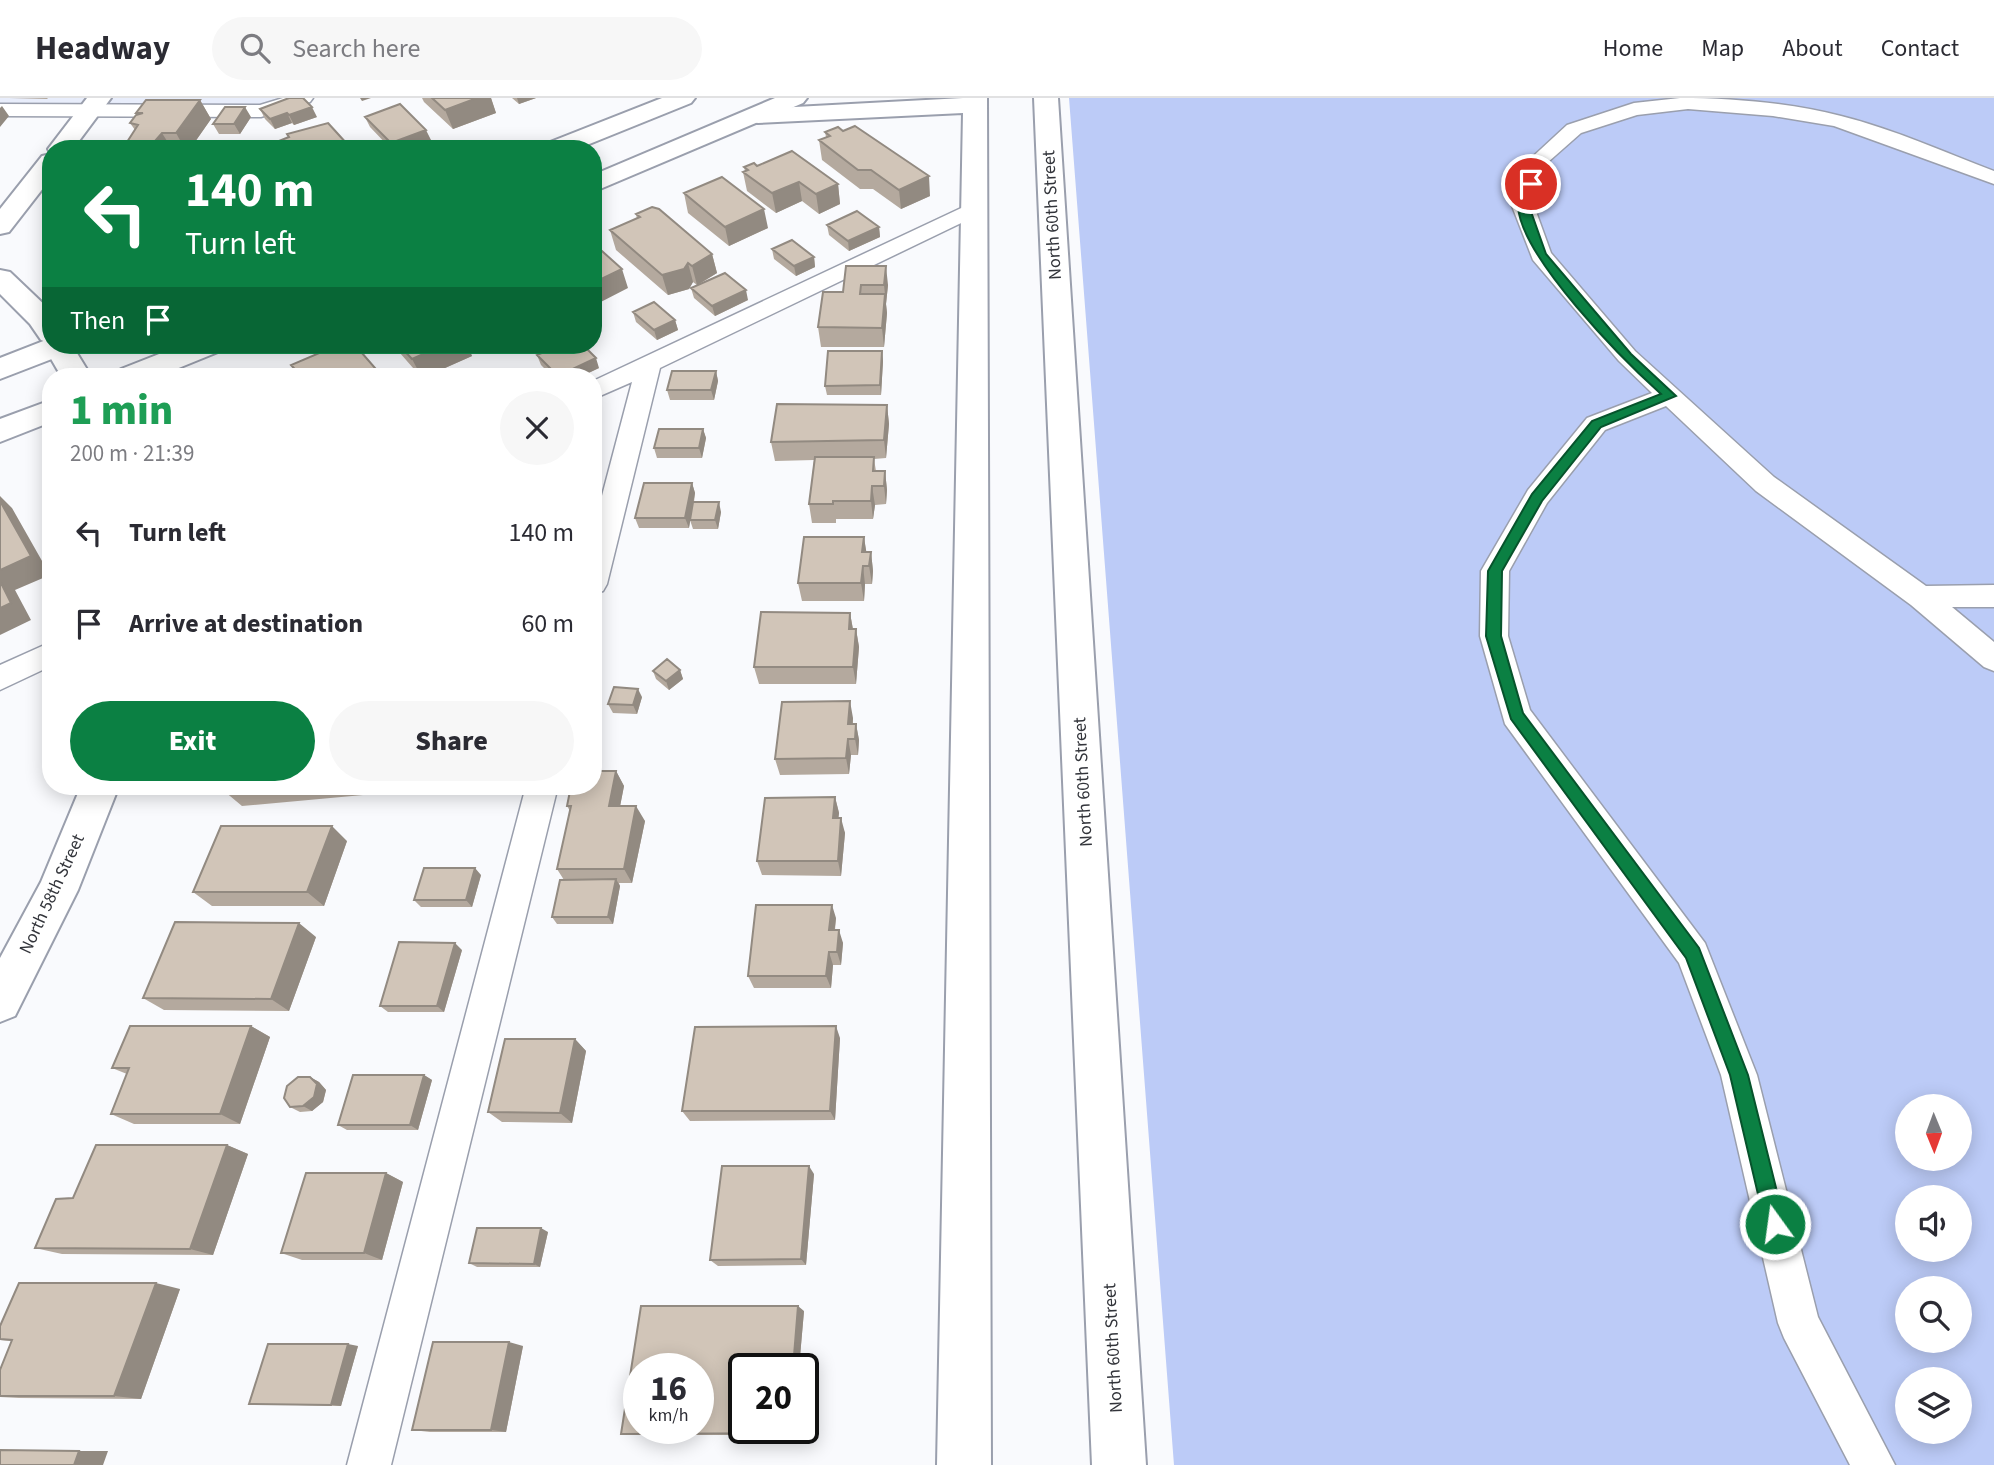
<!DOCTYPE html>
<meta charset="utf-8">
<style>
body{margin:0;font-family:"Source Sans 3",sans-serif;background:#f7f7f7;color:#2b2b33;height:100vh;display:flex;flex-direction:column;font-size:26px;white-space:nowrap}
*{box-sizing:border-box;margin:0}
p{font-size:23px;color:#7c7c81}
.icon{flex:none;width:38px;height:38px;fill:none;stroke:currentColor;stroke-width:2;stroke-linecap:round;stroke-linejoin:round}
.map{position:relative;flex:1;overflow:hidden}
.side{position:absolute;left:42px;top:270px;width:560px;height:427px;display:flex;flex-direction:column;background:#fff;border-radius:28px;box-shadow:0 4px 18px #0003}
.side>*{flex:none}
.guide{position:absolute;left:42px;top:42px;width:560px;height:214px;border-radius:28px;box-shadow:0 4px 18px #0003;background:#0b8043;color:#fff;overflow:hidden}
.needle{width:46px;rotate:179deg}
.fabs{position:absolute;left:1895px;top:996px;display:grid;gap:14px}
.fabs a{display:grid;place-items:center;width:77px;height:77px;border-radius:50%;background:#fff;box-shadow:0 4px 18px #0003;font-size:35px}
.speed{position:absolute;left:623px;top:1255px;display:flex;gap:14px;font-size:35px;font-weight:700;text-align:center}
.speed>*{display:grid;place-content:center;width:91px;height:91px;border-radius:50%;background:#fff;box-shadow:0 4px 18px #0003;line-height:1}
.speed small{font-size:18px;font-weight:400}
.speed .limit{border:4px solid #111;border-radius:10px;background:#fff;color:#111}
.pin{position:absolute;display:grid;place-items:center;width:60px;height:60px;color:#fff;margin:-30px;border:4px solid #fff;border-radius:50%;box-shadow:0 2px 7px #0007}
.me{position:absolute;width:77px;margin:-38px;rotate:346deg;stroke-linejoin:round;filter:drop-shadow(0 0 5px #0008)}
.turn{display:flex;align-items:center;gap:24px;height:147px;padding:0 28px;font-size:32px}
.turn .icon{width:91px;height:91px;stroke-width:2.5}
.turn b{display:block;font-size:49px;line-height:60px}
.then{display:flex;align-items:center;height:66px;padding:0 28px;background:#0003;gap:14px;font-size:26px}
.round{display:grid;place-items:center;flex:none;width:74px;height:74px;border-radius:37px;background:#f7f7f7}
.summary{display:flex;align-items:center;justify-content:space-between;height:119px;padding:0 28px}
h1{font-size:42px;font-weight:800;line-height:52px;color:#1e9e55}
.action{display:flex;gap:14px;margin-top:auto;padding:14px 28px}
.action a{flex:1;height:80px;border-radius:42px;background:#0b8043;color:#fff;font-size:28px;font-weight:800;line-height:80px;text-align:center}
.action a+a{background:#f7f7f7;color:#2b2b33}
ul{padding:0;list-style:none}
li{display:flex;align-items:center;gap:21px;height:91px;padding:0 28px}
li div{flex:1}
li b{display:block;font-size:26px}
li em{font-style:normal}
header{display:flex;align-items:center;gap:42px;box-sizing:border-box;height:98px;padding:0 35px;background:#fff;border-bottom:2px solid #e1e1e2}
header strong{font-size:33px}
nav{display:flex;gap:38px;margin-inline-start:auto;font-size:24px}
.search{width:490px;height:63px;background:#f7f7f7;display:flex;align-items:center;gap:18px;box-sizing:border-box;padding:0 24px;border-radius:38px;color:#7c7c81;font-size:26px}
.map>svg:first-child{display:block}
.built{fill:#e8edfb}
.green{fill:#bccbf7;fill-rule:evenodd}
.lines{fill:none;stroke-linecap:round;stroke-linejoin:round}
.service-casing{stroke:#9a9fad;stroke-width:3}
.minor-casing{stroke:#9a9fad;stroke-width:4}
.tertiary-casing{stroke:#9a9fad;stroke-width:4}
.secondary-casing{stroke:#9a9fad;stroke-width:4}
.service{fill:#fff;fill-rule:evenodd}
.minor{fill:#fff;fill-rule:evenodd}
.tertiary{fill:#fff;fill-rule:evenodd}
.secondary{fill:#fff;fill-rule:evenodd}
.wall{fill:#b4a99e}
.shaded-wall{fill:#928a81}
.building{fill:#d1c5b8;stroke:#928a81;stroke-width:2;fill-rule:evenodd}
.route{fill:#0b8043;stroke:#07532c;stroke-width:2}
.labels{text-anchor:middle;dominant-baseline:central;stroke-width:6;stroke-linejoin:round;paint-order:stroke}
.street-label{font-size:18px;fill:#32343a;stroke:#fff}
</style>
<header>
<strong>Headway</strong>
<div class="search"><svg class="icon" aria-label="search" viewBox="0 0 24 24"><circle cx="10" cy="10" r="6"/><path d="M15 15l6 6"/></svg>Search here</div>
<nav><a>Home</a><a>Map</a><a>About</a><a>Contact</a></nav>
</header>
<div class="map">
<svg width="1994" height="1367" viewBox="0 0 1994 1367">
<rect width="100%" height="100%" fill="#f9fafd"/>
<path class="built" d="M0 0H298L271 10 0 11Z"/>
<path class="green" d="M1069 0H1994V1367H1174ZM1908 1008H1960V1060H1908ZM1908 1099H1960V1152H1908ZM1908 1190H1960V1242H1908ZM1908 1281H1960V1334H1908Z"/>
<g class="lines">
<g class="service-casing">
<path id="service" d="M283 0H313L310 4 261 19 0 18V6L260 7Z
M1680 0C1733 0 1790 5 1841 18 1893 31 1944 54 1994 73V86L1834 28 1773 18 1688 11 1637 17 1581 35 1547 65 1534 108 1551 155 1635 253 1774 379 1926 488 1994 487V509H1952L1994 544V573L1984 569 1911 507 1756 393 1666 308 1605 332 1547 405 1509 473 1508 538 1530 612 1705 845 1757 977 1818 1219 1895 1367H1850L1784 1240 1778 1225 1721 977 1679 865 1505 626 1480 538 1481 473 1528 392 1587 320 1652 295 1619 263 1533 162 1512 108 1528 63 1567 27 1634 5Z
M974 104 982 105 985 110 982 115 660 270 607 486 603 493 593 496V432L632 284 593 301V283Z
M51 544V568L0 592V567Z
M526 688H558L391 1367H347Z"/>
</g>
<g class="minor-casing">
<path id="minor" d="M87 0H111L73 51H51V80L9 134 0 136V111L42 58 51 56 48 51Z
M0 172 10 174 51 213V247H72L91 278H61L43 247 46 244 41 242 30 226 0 196Z
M81 688H119L78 792 15 918 0 924V860L41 784Z"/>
</g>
<g class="tertiary-casing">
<path id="tertiary" d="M662 0H695L691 5 577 51H542L545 46Z
M775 0H807L803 5 593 94V77Z
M51 240V247H75L70 254 0 281V260Z
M182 247H223L218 254 159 278H117L121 271Z
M51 302V324L0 344V321Z"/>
</g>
<g class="secondary-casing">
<path id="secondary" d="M963 0H987L991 1367H937L963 15 758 25 749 23 746 18 749 13 758 11Z
M1034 0H1058L1146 1367H1092Z"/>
</g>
<use href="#service" class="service"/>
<use href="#minor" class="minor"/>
<use href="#tertiary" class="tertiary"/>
<use href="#secondary" class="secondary"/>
</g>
<path class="wall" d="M9 0H48L47 1Z
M422 0H491L496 15 453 31 424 4Z
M512 0H536L519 6Z
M200 2 211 21 190 51H111L127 44 135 32 130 25 137 17 136 15Z
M260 11 317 19 294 27 292 25 275 31 265 21Z
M251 19 240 36H219L213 26Z
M365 19 431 42 407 51H391L370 29Z
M825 34 930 98 901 111 873 91H860L822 62 819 42 826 39Z
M757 68 838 86 840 106 819 116 802 103 776 115 747 93 743 74 745 73 744 69Z
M684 95 768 130 729 148 688 115Z
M636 116 712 156 717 175 698 187 748 202 715 218 694 200 691 190 697 187 693 184 689 191 668 197 616 152 610 132 637 121Z
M827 127 879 129 880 139 849 153 829 137Z
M772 151 814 159 815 169 796 178 774 161Z
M846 168 888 187 886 206 887 215 884 249H821L818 229 843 194Z
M633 214 675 222 678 232 657 242 636 224Z
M393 247H467L472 258 427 278H420Z
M882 253 883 263 881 297H827L825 288Z
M537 257 599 270 582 278H552L541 267Z
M716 273 718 283 714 302H670L667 292Z
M887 307 889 326 886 360 874 361 876 373H885L887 392 886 406 875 407 873 421H836V425H812L809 406 814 362 775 363 771 344Z
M703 331 706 340 702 360H657L654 350Z
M692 385 695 395 694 404 721 414 718 431H693L690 422 689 430H639L635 420Z
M864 439 866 454H871L873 473 872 486H865L864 503H802L798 485Z
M850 515 853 531H856L859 549 856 586H759L754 569Z
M680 572 683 581 669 592 656 581 653 573Z
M642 599 637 616 613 615 608 606Z
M853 620V626H856L859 642 858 657H851L849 676 780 677 775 661Z
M616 673 624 688 620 708 645 723 632 785H619L620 788 613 826H557L552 819 564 782 557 771 570 713 567 708Z
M226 688H376L374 696 242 708 224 693Z
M448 688H513L512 692H451Z
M835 699 839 715 838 720 845 735 841 778 762 777 757 763Z
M347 743 324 808H212L193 794Z
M481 777 472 809H421L414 802Z
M836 820 835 832 843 845 841 867H833L831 890H754L748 878Z
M316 839 289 913 164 912 143 900Z
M462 852 444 914H388L380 908Z
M251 928 270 939 240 1026H134L111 1016 127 976 112 970Z
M840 940 835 1022 690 1023 682 1013Z
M575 941 586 953 572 1025 502 1024 488 1014Z
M424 977 432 982 418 1032H347L338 1027Z
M310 979 319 984 326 992 323 1004 312 1013 300 1014 290 1009Z
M227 1047 248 1056 213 1157 62 1156 35 1150 73 1100Z
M386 1075 403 1084 382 1162H302L281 1155Z
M814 1076 806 1167 718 1168 710 1162Z
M548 1134 540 1169H477L469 1165Z
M180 1191 141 1301 19 1300 0 1299V1272L12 1243 0 1242Z
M804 1213 799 1270H744L794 1330V1337H633L621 1336Z
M358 1248 341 1308 249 1306Z
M523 1248 506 1334H430L412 1332Z"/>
<path class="shaded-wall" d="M360 0H371L362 3Z
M477 0H491L496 15 453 31 445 12Z
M517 0H536L519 6Z
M200 2 211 21 190 51H185L176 35Z
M2 8 9 18 0 29V10Z
M245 9 251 19 240 36 234 26Z
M312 9 317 19 294 27 289 17Z
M287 15 292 25 275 31 270 21Z
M426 32 431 42 407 51H394L391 45Z
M162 35 172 51H148Z
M348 47 350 51H339Z
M929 78 930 98 901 111 899 92Z
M799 84 802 103 776 115 772 95Z
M838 86 840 106 819 116 816 96Z
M764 111 768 130 729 148 725 129Z
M879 129 880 139 849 153 848 143Z
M712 156 717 175 697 187 692 168Z
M814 159 815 169 796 178 794 168Z
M688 165 693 184 689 191 668 197 662 177Z
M886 168 888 187 886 206 887 215 884 249 882 230 885 197 884 187Z
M622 171 628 190 593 208V185Z
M746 192 748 202 715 218 712 208Z
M675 222 678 232 657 242 654 232Z
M444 247H467L472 258 427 278H421L412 261Z
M882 253 883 263 881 297 880 287Z
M596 260 599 270 582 278H558Z
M716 273 718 283 714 302 711 292Z
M887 307 889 326 886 360 884 342Z
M703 331 706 340 702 360 699 350Z
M885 373 887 392 886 406 884 388Z
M692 385 695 395 689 430 685 420Z
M872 388 875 407 873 421 871 403Z
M0 398 12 410 50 477 15 492 31 522 0 537Z
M719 404 721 414 718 431 715 422Z
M864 439 867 458 862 454Z
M871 454 873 473 872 486 869 468Z
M863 468 865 486 864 503 861 485Z
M850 515 853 532 849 531Z
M856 531 859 549 856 586 853 569Z
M680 572 683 581 669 592 666 583Z
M638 591 642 599 637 616 633 607Z
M850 603 853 620 851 642 848 626Z
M856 626 859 642 858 657 855 641Z
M848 641 851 657 849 676 846 660Z
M616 673 624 688 617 724 609 708Z
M367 688H376L374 696Z
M835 699 839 715 837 735 833 720Z
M636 708 645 723 632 785 624 771Z
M841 720 845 735 841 778 838 763Z
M332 728 347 743 324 808 307 794Z
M475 770 481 777 472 809 466 802Z
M616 781 620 788 613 826 608 819Z
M832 807 836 820 833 845 829 832Z
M299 825 316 839 289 913 271 901Z
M839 832 843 845 841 867 837 854Z
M455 845 462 852 444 914 437 908Z
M829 854 833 867 831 890 826 878Z
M251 928 270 939 240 1026 220 1016Z
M836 928 840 940 835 1022 830 1013Z
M575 941 586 953 572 1025 560 1015Z
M424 977 432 982 418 1032 410 1027Z
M310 979 319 984 326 992 323 1004 312 1013 303 1008Z
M227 1047 248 1056 213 1157 190 1151Z
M809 1068 814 1076 806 1167 801 1161Z
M386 1075 403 1084 382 1162 364 1155Z
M541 1130 548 1134 540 1169 534 1166Z
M156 1185 180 1191 141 1301 114 1298Z
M798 1208 804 1213 799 1270H793Z
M509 1244 523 1248 506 1334 491 1332Z
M348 1246 358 1248 341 1308 331 1307Z
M788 1330H794V1337L787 1335Z
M79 1353H108L103 1367H74Z"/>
<path class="building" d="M289 0H303L312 9 289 17 287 15 270 21 260 11Z
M432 0H477L445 12Z
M146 2H200L176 35H162L148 51H111L116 44H127L138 27 130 25 136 17 143 15H136Z
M400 6 426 32 391 45 365 19Z
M225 9H245L234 26H213Z
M328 25 348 47 339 51H285L279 43 289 39 287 36Z
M855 28 929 78 899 92 871 72H858L819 42 830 38 825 34 838 29 843 33Z
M792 53 838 86 816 96 799 84 772 95 743 74 748 72 744 69 754 65 757 68Z
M722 79 764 111 725 129 684 95Z
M652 109 659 111 712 156 692 168 688 165 684 171 662 177 610 132 640 119 636 116Z
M857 113 879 129 848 143 827 127Z
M792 142 814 159 794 168 772 151Z
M593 145 622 171 593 185Z
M846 168H886L884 187H861L860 196H885L882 230 818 229 823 194H843Z
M725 175 746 192 712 208 691 190Z
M654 204 675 222 654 232 633 214Z
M338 247H355L382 278H301L291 267Z
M399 247H444L412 261Z
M560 247H583L596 260 558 278 537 257Z
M828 253H882L880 287 825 288Z
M672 273H716L711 292H667Z
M259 275 262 278H251Z
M777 306 887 307 884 342 771 344Z
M659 331H703L699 350H654Z
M815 359H874L873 373H885L884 388H872L871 403H833V406H809Z
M644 385H692L685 420H635Z
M0 403 31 458 0 472Z
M693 404H719L715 422H690Z
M804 439H864L862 454H871L869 468H863L861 485H798Z
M0 483 11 505 0 510Z
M761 514 850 515 849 531H856L853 569H754Z
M667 561 680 572 666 583 653 573Z
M614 589 638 591 633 607 608 606Z
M850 603 848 626H856L855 641H848L846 660 775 661 782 604Z
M593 673H616L609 708H636L624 771H557L571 708H567L571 688H593Z
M226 688H279L224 693Z
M835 699 833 720H841L838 763H757L765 700Z
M221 728H332L307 794H193Z
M424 770H475L466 802H414Z
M616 781 608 819H552L560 782Z
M756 807H832L829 832H839L837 854H829L826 878H748Z
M175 824 299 825 271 901 143 900Z
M399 844 455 845 437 908H380Z
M130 928H251L220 1016H111L129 970H112Z
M836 928 830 1013H682L695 929Z
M505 941H575L560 1015 488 1014Z
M353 977H424L410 1027H338Z
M298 979H310L317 986 314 999 303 1008 290 1009 284 1000 287 988Z
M96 1047H227L190 1151 35 1150 56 1101 73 1100Z
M722 1068H809L801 1161 710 1162Z
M306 1075H386L364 1155H281Z
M477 1130H541L534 1166 469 1165Z
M19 1185H156L114 1298H0V1272L12 1242 0 1241V1228Z
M641 1208H798L793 1270H744V1330H788L787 1335 621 1336ZM639 1270H698V1330H639Z
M433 1244H509L491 1332H412Z
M268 1246H348L331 1307 249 1306Z
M0 1352 79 1353 74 1367H0Z"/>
<path class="route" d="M1527 83 1536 86 1529 108 1546 156 1631 256 1676 298 1601 329 1542 403 1502 473 1501 538 1523 615 1699 850 1748 977 1785 1126 1782 1133 1775 1136 1768 1133 1765 1126 1730 977 1686 860 1511 621 1486 538 1488 473 1532 396 1592 323 1661 296C1622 261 1522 160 1518 109 1518 102 1524 90 1527 83Z"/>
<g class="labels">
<g class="street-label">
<text transform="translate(1052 117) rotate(-93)">North 60th Street</text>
<text transform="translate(1083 684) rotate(-93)">North 60th Street</text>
<text transform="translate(52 796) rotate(-65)">North 58th Street</text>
<text transform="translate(1113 1250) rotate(-93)">North 60th Street</text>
</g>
</g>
</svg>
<div class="fabs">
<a><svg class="needle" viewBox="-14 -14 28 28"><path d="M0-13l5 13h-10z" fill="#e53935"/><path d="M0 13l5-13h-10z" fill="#7c7c81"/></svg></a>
<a><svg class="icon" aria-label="sound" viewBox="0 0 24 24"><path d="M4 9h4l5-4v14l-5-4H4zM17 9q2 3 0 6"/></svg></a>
<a><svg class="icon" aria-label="search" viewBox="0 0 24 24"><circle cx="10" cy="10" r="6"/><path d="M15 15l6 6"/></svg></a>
<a><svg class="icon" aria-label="layers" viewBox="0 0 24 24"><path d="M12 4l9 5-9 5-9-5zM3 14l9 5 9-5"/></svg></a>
</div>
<div class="speed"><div>16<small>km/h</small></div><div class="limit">20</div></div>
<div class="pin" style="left:1531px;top:86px;background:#d93025"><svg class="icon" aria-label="arrive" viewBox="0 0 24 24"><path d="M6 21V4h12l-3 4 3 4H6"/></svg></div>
<svg class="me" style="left:1775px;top:1126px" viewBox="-20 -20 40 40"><circle r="17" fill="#0b8043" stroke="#fff" stroke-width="3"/><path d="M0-11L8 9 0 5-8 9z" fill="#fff"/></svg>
<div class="guide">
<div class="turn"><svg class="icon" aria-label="left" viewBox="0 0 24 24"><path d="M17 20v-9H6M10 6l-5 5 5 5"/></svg><div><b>140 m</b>Turn left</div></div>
<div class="then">Then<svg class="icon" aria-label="arrive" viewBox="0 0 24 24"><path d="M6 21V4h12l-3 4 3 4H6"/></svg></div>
</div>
<section class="side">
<div class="summary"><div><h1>1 min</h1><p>200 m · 21:39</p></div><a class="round"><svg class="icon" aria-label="close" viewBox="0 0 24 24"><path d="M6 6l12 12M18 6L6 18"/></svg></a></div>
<ul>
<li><svg class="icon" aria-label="left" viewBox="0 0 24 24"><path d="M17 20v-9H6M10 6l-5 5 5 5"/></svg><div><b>Turn left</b></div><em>140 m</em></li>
<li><svg class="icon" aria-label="arrive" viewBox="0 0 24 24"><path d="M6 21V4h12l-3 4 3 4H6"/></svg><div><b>Arrive at destination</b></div><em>60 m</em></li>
</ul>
<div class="action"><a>Exit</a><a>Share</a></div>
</section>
</div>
